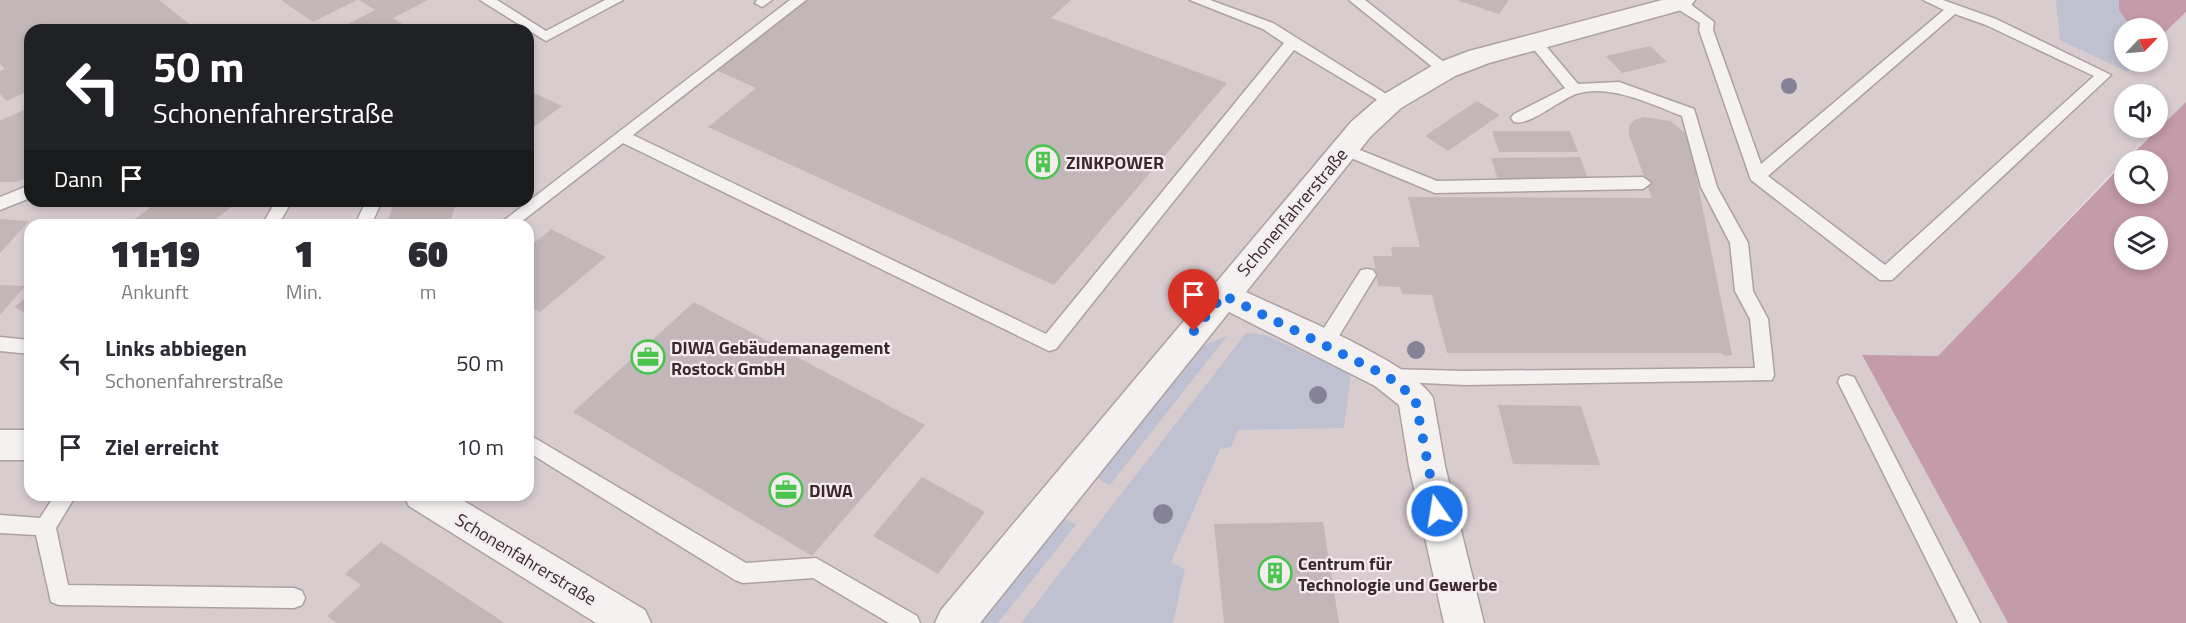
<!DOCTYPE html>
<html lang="de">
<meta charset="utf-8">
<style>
body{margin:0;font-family:"Titillium Web",sans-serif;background:#f7f7f7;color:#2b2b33;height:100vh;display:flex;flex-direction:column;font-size:22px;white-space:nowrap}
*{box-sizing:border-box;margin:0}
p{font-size:20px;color:#7c7c81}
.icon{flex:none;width:33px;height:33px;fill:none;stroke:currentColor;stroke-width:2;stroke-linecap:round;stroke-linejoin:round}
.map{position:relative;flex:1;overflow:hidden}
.drawer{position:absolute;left:24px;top:219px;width:510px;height:282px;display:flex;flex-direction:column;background:#fff;border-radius:18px;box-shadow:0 3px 9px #0003}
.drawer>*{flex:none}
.banner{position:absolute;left:24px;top:24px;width:510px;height:183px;border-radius:18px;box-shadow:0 3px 9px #0003;background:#202124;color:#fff;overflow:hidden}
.needle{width:39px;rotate:65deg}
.tools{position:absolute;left:2114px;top:18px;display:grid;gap:12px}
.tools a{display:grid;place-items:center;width:54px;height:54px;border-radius:50%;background:#fff;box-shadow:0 3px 9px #0003;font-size:30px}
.pin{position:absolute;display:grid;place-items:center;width:51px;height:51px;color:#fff;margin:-62px -26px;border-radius:50% 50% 50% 0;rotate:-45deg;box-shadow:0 0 6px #0007}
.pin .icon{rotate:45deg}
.me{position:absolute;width:66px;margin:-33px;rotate:347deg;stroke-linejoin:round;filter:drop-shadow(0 0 4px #0008)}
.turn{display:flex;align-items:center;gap:21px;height:126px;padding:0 30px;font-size:27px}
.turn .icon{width:78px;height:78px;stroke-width:2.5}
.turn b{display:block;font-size:42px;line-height:51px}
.then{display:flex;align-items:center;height:57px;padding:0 30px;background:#0003;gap:12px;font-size:22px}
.eta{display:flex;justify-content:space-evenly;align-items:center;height:102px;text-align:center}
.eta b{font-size:36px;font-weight:800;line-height:42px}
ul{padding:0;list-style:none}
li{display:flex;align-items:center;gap:18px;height:84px;padding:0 30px}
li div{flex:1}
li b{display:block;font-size:22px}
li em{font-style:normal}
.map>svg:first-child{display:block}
.built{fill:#d8cccf;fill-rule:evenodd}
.green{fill:#c0c1d0}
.water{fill:#c49ba8;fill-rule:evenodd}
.building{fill:#c3b6b8}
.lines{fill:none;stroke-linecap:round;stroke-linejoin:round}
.lane-casing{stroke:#ada0a3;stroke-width:3}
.street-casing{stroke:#ada0a3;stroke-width:3}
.lane{fill:#f5f1f1;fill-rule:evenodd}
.street{fill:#f5f1f1;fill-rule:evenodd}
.tree{fill:#868295}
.route{stroke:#1a73e8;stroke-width:10;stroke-dasharray:0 18}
.labels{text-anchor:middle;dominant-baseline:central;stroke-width:4.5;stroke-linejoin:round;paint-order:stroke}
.poi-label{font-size:18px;font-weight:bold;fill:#3c282c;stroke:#f4edef;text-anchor:start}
.street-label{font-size:18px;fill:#3c282c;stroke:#f4edef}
</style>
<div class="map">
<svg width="2186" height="623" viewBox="0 0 2186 623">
<rect width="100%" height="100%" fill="#e7dee0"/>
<path class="built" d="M0 0H2066L2128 72 2137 62H2157V40L2186 12V102L2124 160 1938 357 1862 356 2008 623H0ZM30 30H528V201H30ZM2124 94H2157V128H2124ZM30 225H528V495H30Z"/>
<path class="green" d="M2056 0H2119V10L2131 28H2124V62H2137L2128 72 2060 40Z
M1246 333 1265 335 1351 374 1344 428 1238 430 1231 447 1220 449 1171 562 1185 569 1173 623H1021Z
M1227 336 1110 485 1097 478 1205 345Z
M1062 517 1076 525 998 623H979Z"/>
<path class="water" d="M2119 0H2186V12L2157 40V28H2131L2119 10Z
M2186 102V623H2008L1862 355 1938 356 2124 163V194H2157V160H2126ZM2124 226H2157V260H2124Z"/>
<path class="building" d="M0 0H159L197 30H30V90L7 101 0 94V71L5 69 0 64Z
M281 0H357L313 22Z
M359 0H428L393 18 407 27 402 30H336L375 10Z
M805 0H1071L1051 18 1227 83 1054 285 708 127 756 88 714 69Z
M1457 0H1509L1499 14Z
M1650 46 1667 62 1622 73 1606 56Z
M528 90 562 106 528 131Z
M1477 101 1500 115 1448 151 1425 136Z
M30 107V176L17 182H0V121Z
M1644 117 1670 121 1688 135 1732 355 1725 356 1721 353H1447L1432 295 1402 294 1400 287 1378 286 1373 256H1392L1391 247H1420L1408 197 1652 198 1629 135V126L1634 120Z
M1492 131H1570L1578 152H1499Z
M1580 157 1588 179H1498L1491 158Z
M159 201H239L208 225H127Z
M395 201H457L449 225H386Z
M0 219 29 221 0 253Z
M551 229 606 257 540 312 528 305V248Z
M0 285 25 286 0 315Z
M30 295V315L14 307Z
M694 302 925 425 812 556 573 412Z
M1498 405 1581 406 1600 465 1513 464Z
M922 477 985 512 938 574 873 536Z
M1323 522 1339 623H1224L1214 524Z
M381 542 505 623H337L327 616 361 585 345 574Z"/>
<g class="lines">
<g class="lane-casing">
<path id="lane" d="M480 0H497L546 31 605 0H623L546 41Z
M757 0H772L762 7 755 3Z
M790 0H806L633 135 1046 334 1284 43 1263 29 1190 0H1210L1273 23 1399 102 1396 105H1386L1294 50 1056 349 1049 351 623 143 517 225H498Z
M1349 0H1365L1450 67 1452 70 1450 73H1440Z
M1663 0H1685L1714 22 1713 30 1761 164 1944 10 1923 0H1943L1996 19 2111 75 1892 280H1880L1751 180 1699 30 1700 23ZM1955 14 1986 25 2094 76 1885 265 1768 176Z
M1535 38 1540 39 1578 84 1619 82 1694 109 1717 187 1748 243 1753 291 1768 319 1774 375 1772 380 1465 385 1380 381 1378 376 1380 371 1387 369 1465 371 1755 368 1750 319 1735 291 1730 243 1701 187 1682 116C1651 104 1609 83 1576 94 1559 100 1530 126 1514 122L1511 118 1514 114 1565 88 1528 42Z
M1345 144 1437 181 1643 177 1651 183 1643 189 1435 193 1339 153 1337 149Z
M30 185V198L0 210V197Z
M276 201H292L278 225H262Z
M366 201H382L371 225H355Z
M1367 269 1373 270 1376 275 1331 349H1317L1315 344 1317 339 1361 270Z
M0 337 30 340V354L0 351Z
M1847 375 1854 377 1980 623H1958L1838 382 1840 377Z
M528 434 746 563 816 558 917 616 920 623H889L813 578 743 583 735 580 528 452Z
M55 495H76L56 528 68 585 294 588 302 591 305 598 302 605 294 608 59 605 51 602 36 535 0 533V515L40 518Z"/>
</g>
<g class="street-casing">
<path id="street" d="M1662 0H1695L1689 8 1489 63 1455 76 1401 108 1371 136 1246 292C1286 311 1415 364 1433 398L1445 466 1484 623H1444L1409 466 1399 405 1375 386 1229 312 980 623H935L941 610 1351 122 1381 96 1435 64 1469 51Z
M0 430H30V460H0Z
M403 495H454L645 610 651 623H596L409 506Z"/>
</g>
<use href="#lane" class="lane"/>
<use href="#street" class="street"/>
</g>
<g class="tree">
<circle cx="1789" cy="86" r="8"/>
<circle cx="1416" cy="350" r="9"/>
<circle cx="1318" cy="395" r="9"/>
<circle cx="1163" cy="514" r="10"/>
</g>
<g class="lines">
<path class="route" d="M1194 331 1223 295 1387 376 1415 398 1437 511"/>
</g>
<defs>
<g id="building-ring" transform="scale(1.725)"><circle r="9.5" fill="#f4edef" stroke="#4bc44f" stroke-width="1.5"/><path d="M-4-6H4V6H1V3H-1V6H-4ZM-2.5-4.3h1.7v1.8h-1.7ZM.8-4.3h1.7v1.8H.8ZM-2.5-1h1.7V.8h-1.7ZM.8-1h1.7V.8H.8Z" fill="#4bc44f"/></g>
<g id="office-ring" transform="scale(1.725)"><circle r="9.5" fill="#f4edef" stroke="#4bc44f" stroke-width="1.5"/><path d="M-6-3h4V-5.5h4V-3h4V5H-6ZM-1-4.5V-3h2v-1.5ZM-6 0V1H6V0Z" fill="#4bc44f"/></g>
</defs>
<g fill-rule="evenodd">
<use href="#building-ring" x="1043" y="162"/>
<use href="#office-ring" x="648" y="357"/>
<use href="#office-ring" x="786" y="490"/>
<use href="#building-ring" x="1275" y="573"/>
</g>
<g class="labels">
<g class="poi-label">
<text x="1066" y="162">ZINKPOWER</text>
<text x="671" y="347">DIWA Gebäudemanagement<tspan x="671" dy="21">Rostock GmbH</tspan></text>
<text x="809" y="490">DIWA</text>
<text x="1298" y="563">Centrum für<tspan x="1298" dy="21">Technologie und Gewerbe</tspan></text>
</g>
<g class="street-label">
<text transform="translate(1292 212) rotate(-50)">Schonenfahrerstraße</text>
<text transform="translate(526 559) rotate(31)">Schonenfahrerstraße</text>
</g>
</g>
</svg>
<div class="tools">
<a><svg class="needle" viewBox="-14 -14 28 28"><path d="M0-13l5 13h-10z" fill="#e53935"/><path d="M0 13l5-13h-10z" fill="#7c7c81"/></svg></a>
<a><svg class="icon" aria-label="sound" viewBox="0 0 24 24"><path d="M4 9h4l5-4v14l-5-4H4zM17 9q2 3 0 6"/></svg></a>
<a><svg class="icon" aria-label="search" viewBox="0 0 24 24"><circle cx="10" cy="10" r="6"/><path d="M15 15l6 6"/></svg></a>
<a><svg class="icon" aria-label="layers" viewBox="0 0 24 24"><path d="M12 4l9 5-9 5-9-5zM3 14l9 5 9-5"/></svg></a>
</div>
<div class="pin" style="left:1194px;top:331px;background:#d93025"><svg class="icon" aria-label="arrive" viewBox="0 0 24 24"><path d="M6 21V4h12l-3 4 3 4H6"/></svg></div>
<svg class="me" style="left:1437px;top:511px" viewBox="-20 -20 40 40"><circle r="17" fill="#1a73e8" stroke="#fff" stroke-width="3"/><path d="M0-11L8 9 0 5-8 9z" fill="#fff"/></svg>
<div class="banner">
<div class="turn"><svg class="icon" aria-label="left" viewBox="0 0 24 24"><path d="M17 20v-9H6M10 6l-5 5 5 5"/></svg><div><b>50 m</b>Schonenfahrerstraße</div></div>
<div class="then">Dann<svg class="icon" aria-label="arrive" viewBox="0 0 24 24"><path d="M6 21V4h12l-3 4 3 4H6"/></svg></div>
</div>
<section class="drawer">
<div class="eta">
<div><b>11:19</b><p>Ankunft</p></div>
<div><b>1</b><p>Min.</p></div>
<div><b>60</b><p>m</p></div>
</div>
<ul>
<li><svg class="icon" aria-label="left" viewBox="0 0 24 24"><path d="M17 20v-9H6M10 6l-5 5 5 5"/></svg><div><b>Links abbiegen</b><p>Schonenfahrerstraße</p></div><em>50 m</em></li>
<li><svg class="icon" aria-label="arrive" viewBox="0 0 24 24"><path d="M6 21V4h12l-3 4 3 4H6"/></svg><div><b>Ziel erreicht</b></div><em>10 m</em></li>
</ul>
</section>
</div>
